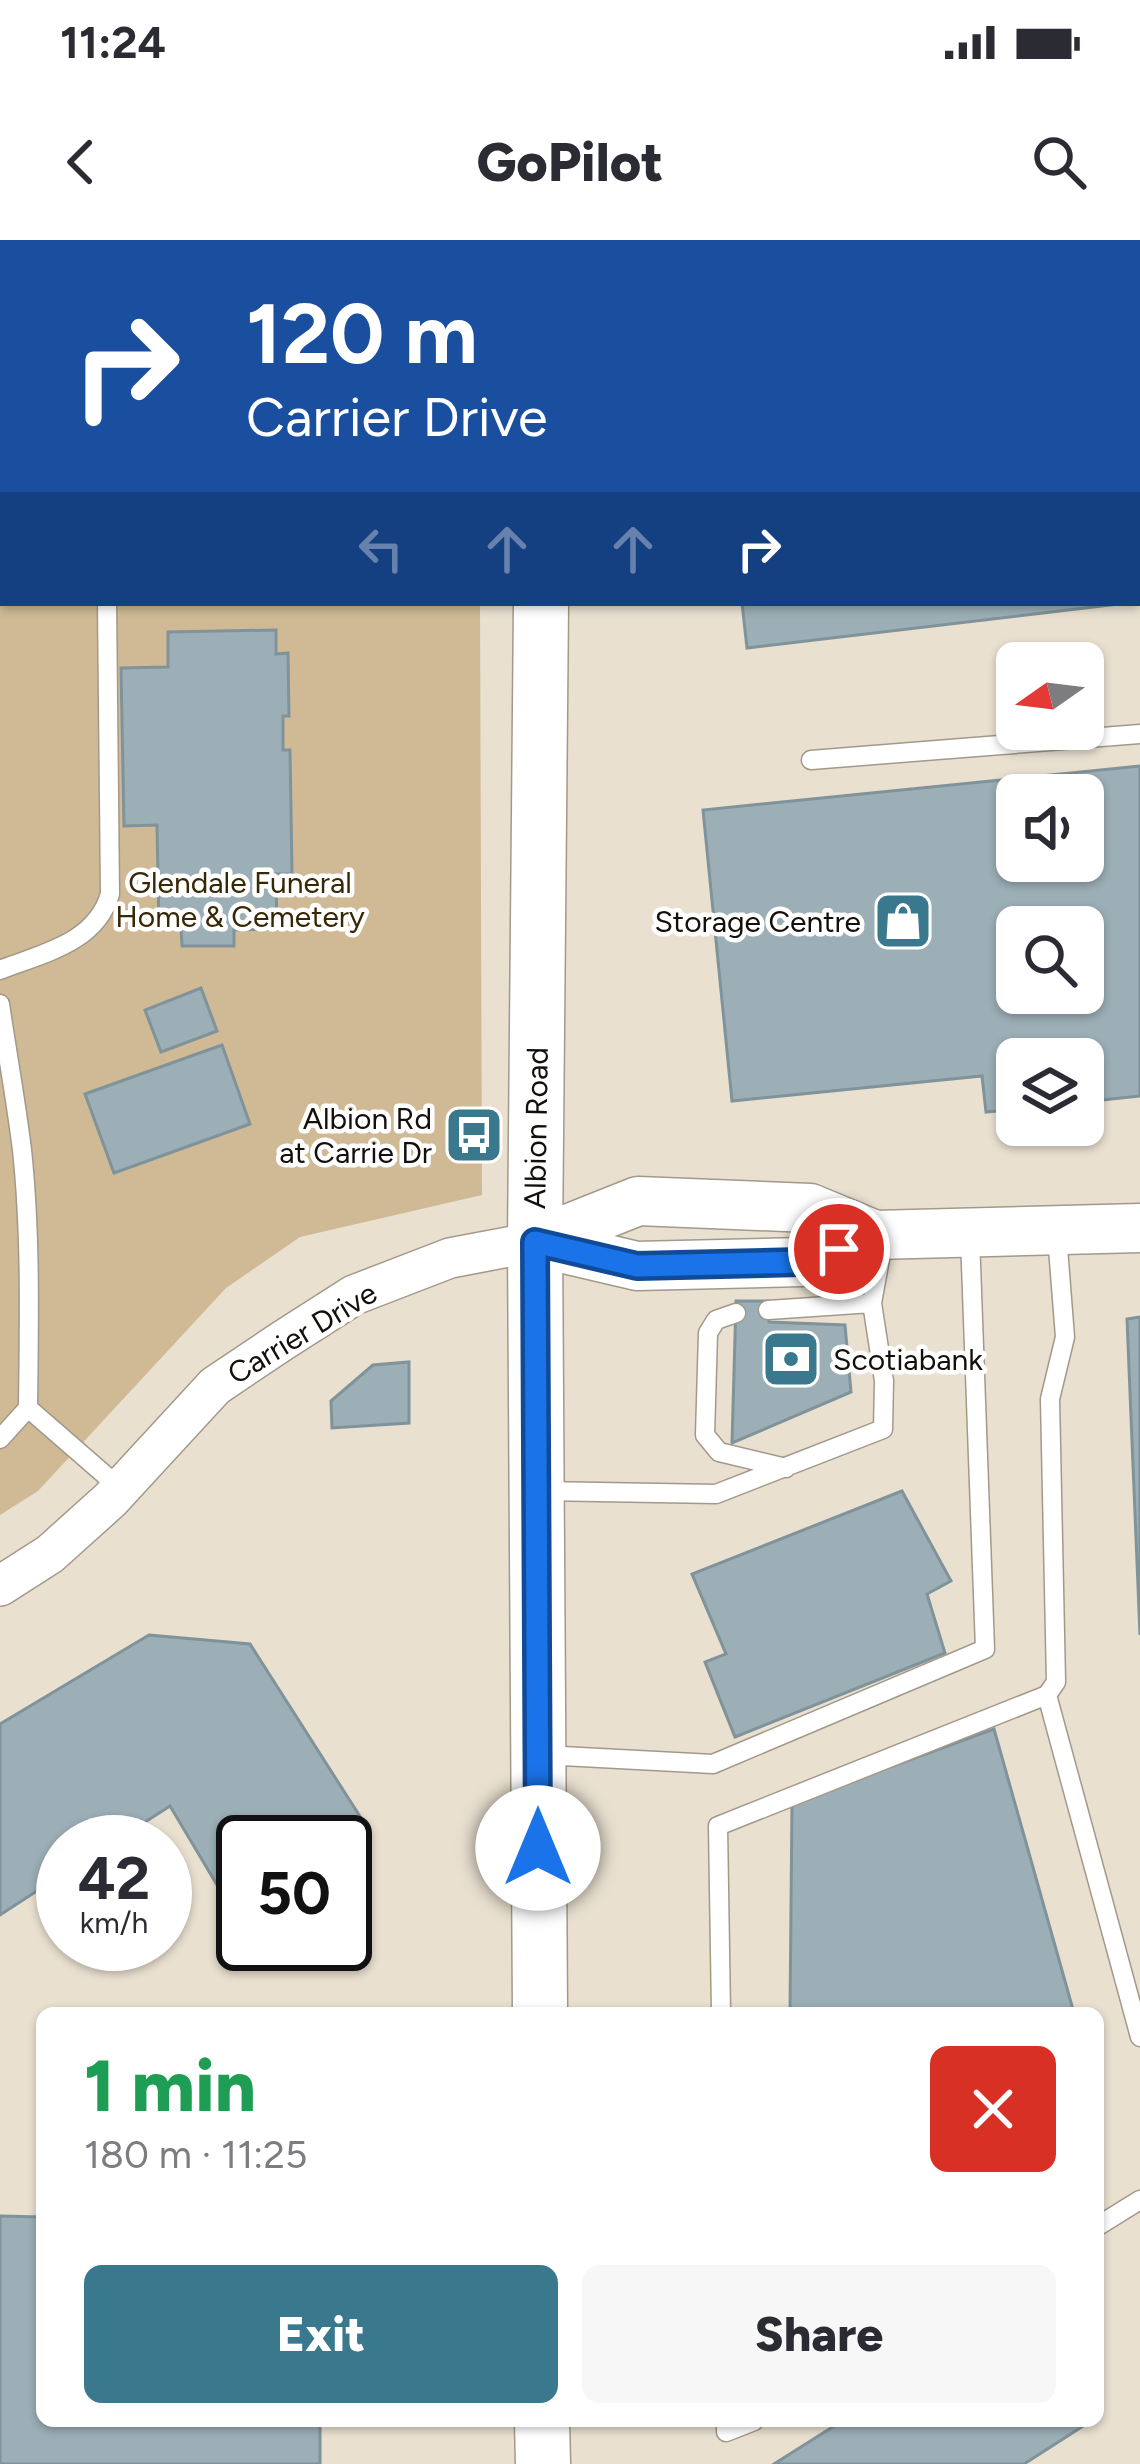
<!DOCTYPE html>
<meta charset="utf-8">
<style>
body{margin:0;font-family:Figtree,sans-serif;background:#f7f7f7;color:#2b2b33;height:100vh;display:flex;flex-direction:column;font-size:45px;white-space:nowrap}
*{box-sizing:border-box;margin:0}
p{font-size:39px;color:#7c7c81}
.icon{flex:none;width:66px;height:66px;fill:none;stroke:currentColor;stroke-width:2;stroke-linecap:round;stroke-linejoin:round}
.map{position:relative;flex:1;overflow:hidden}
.side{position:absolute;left:36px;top:1767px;width:1068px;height:420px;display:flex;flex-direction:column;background:#fff;border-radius:18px;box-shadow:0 3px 9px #0004}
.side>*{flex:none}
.hud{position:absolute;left:0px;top:0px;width:1140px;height:366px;box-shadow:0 3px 9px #0004;background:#1a4fa0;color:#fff;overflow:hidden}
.needle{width:78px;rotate:256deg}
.buttons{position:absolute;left:996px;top:402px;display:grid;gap:24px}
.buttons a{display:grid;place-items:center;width:108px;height:108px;border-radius:18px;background:#fff;box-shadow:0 3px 9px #0004;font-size:60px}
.speed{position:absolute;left:36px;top:1575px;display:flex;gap:24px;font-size:60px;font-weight:700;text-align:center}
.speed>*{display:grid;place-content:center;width:156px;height:156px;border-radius:50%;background:#fff;box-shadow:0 3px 9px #0004;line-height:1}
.speed small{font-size:30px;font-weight:400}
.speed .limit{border:6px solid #111;border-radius:18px;background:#fff;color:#111}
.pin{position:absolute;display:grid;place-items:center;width:102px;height:102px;color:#fff;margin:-51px;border:6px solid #fff;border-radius:50%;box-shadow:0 3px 12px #0007}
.me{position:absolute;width:132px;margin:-66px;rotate:0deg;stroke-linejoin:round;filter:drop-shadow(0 0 9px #0008)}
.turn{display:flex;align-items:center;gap:42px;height:252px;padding:0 48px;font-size:54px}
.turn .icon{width:156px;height:156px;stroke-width:2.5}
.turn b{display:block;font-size:84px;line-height:102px}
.lanes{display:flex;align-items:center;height:114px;padding:0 48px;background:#0003;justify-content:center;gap:60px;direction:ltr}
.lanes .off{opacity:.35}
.round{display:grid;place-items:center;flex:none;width:126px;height:126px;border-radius:18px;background:#f7f7f7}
.headline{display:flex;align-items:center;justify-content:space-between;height:204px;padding:0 48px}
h1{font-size:72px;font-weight:800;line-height:90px;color:#1e9e55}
.button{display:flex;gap:24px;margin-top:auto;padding:24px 48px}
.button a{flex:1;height:138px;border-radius:18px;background:#39788d;color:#fff;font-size:48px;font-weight:800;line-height:138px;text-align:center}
.button a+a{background:#f7f7f7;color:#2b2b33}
.status{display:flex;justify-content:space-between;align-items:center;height:84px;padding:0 60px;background:#fff;direction:ltr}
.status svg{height:33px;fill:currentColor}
header{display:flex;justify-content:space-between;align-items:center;height:156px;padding:0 48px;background:#fff;font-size:54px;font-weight:800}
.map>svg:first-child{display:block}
.green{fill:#cfba95}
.building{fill:#9cafb6;stroke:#81939a;stroke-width:3;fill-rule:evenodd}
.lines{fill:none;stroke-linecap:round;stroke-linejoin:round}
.service-casing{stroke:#a2998b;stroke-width:21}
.minor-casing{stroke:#a2998b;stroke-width:42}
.tertiary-casing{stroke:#a2998b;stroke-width:51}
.secondary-casing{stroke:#a2998b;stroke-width:57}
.service{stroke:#fff;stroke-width:18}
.minor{stroke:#fff;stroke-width:39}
.tertiary{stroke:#fff;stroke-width:48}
.secondary{stroke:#fff;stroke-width:54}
.route-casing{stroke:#114b97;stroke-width:30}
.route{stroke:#1a73e8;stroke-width:21}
.labels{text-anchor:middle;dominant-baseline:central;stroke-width:9;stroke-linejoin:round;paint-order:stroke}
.park-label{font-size:30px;fill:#372705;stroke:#fff}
.poi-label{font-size:30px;fill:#13100b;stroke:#fff;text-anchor:end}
.street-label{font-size:30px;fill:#13100b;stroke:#fff}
</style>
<div class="status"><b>11:24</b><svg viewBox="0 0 49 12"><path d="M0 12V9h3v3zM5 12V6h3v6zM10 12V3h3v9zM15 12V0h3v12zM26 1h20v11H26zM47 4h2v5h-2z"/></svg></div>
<header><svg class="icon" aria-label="back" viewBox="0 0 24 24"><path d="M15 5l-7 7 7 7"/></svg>GoPilot<svg class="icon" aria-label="search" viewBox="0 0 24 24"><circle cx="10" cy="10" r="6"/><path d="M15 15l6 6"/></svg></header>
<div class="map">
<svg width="1140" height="2224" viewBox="0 0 1140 2224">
<rect width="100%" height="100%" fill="#e9e0d0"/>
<path class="green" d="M0 0H478L3 3V363H480L482 955 300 997 226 1048 38 1251 0 1275Z"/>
<path class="building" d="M980 0H1140V78L1137 79V3Z
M1140 116V361L1137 362V117Z
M742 363H1127L747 408Z
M276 390V414L288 413 289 476H283V510H290L292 634H276L277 689 234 690V706H182L181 688H159L157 585 124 586 121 428 168 427V392Z
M1140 526V856L1083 862V819H1017V869L986 872 982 836 732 861 703 570ZM1017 555H1083V621H1017ZM1017 687H1083V753H1017Z
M201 748 217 791 161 812 145 770Z
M222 805 250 884 114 933 85 854Z
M736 1061H768L769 1082 845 1085 851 1152 732 1203Z
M1140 1077V1395L1127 1079Z
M409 1122V1183L332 1188 331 1161 373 1125Z
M902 1251 951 1341 927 1354 945 1413 735 1497 705 1422 726 1414 692 1334Z
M149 1395 250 1404 361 1578 356 1727 221 1722 223 1655 170 1566 114 1602H63V1634L0 1675V1484ZM243 1602H345V1704H243Z
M994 1489 1074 1773H790L792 1563Z
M0 1976 42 1977V2181H320V2224H0Z
M842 2181H1091L1024 2224H774Z"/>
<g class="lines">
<g class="service-casing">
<path id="service" d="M709 0V3
M924 0 925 3
M286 3 287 0
M0 277 3 275
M811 520 1140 494
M0 730C43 713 96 703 110 654L107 363
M0 764C7 812 16 861 22 910 31 995 29 1082 28 1168L0 1199
M768 1070 872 1063
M736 1073 716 1080 708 1093 705 1195 719 1212 786 1228
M28 1168 120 1248
M541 1251 716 1254 883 1189 884 1141 872 1063 884 997
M1047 1455 1056 1442 1050 1159 1065 1097 1057 995
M543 1515 713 1524 985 1409 970 997
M721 1773 718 1586 1047 1455 1140 1797
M1098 1986 1140 1960
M726 2181V2192L754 2181"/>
</g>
<g class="minor-casing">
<path id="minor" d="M0 1346 50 1314 110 1260 215 1146 282 1101 354 1055 450 1018 535 1002"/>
</g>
<g class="tertiary-casing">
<path id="tertiary" d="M535 1002 637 1026 802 1022 875 995 1140 988
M535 1002 638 961 810 968 875 995"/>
</g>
<g class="secondary-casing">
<path id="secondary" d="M544 3V0
M540 1773 535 1002 541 363
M542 2181 543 2224"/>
</g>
<use href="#service" class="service"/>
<use href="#minor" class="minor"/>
<use href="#tertiary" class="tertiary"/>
<use href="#secondary" class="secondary"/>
</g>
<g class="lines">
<g class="route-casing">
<path id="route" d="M538 1608 535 1002 637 1026 802 1022 839 1009"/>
</g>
<use href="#route" class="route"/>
</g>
<defs>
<g id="shop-square" transform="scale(3)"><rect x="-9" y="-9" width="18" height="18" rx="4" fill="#39788d" stroke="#fff"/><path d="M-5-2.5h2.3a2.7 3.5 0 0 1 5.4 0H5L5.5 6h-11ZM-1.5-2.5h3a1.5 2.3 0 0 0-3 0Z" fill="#fff"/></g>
<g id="bus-square" transform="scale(3)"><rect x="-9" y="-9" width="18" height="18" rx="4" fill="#39788d" stroke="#fff"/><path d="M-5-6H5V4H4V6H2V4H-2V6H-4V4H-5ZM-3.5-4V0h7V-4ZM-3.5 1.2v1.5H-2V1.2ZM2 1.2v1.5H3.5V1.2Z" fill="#fff"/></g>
<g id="bank-square" transform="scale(3)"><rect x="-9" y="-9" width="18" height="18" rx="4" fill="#39788d" stroke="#fff"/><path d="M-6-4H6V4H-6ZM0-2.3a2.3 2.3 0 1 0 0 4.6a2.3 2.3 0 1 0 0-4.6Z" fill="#fff"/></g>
</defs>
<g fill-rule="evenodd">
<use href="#shop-square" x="903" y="681"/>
<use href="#bus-square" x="474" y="895"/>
<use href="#bank-square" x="791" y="1119"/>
</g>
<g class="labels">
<g class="park-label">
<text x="240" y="642">Glendale Funeral<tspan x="240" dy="34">Home &amp; Cemetery</tspan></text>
</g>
<g class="poi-label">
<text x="861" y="681">Storage Centre</text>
<text x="432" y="878">Albion Rd<tspan x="432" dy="34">at Carrie Dr</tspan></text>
<text x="833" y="1119" text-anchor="start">Scotiabank</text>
</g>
<g class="street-label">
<text transform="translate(536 888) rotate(-89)">Albion Road</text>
<text transform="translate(302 1093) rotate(-31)">Carrier Drive</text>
</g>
</g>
</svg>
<div class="buttons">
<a><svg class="needle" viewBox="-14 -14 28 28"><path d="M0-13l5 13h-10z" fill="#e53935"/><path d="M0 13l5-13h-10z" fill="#7c7c81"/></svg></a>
<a><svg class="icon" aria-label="sound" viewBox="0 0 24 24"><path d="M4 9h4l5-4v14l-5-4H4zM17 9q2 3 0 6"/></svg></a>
<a><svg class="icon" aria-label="search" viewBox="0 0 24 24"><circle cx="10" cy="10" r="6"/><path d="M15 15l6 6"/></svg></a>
<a><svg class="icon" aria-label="layers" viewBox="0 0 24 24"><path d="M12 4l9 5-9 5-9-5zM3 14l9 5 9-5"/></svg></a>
</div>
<div class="speed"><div>42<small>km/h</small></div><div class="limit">50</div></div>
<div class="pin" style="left:839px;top:1009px;background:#d93025"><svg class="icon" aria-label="arrive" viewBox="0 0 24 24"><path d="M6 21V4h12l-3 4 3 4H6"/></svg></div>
<svg class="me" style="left:538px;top:1608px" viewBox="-20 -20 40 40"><circle r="19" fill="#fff"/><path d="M0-13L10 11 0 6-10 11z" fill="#1a73e8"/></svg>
<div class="hud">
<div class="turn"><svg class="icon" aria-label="right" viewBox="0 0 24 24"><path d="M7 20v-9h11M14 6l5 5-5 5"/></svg><div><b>120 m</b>Carrier Drive</div></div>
<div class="lanes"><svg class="icon off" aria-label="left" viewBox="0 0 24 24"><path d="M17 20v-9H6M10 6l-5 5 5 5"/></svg><svg class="icon off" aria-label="ahead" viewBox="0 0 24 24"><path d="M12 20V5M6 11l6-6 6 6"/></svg><svg class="icon off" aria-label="ahead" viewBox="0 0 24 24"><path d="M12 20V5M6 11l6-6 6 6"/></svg><svg class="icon" aria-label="right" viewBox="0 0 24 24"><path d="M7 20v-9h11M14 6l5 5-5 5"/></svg></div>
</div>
<section class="side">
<div class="headline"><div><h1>1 min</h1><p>180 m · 11:25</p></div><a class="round" style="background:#d93025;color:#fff"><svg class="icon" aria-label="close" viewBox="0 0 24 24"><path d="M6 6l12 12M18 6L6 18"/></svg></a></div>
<div class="button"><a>Exit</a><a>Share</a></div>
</section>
</div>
